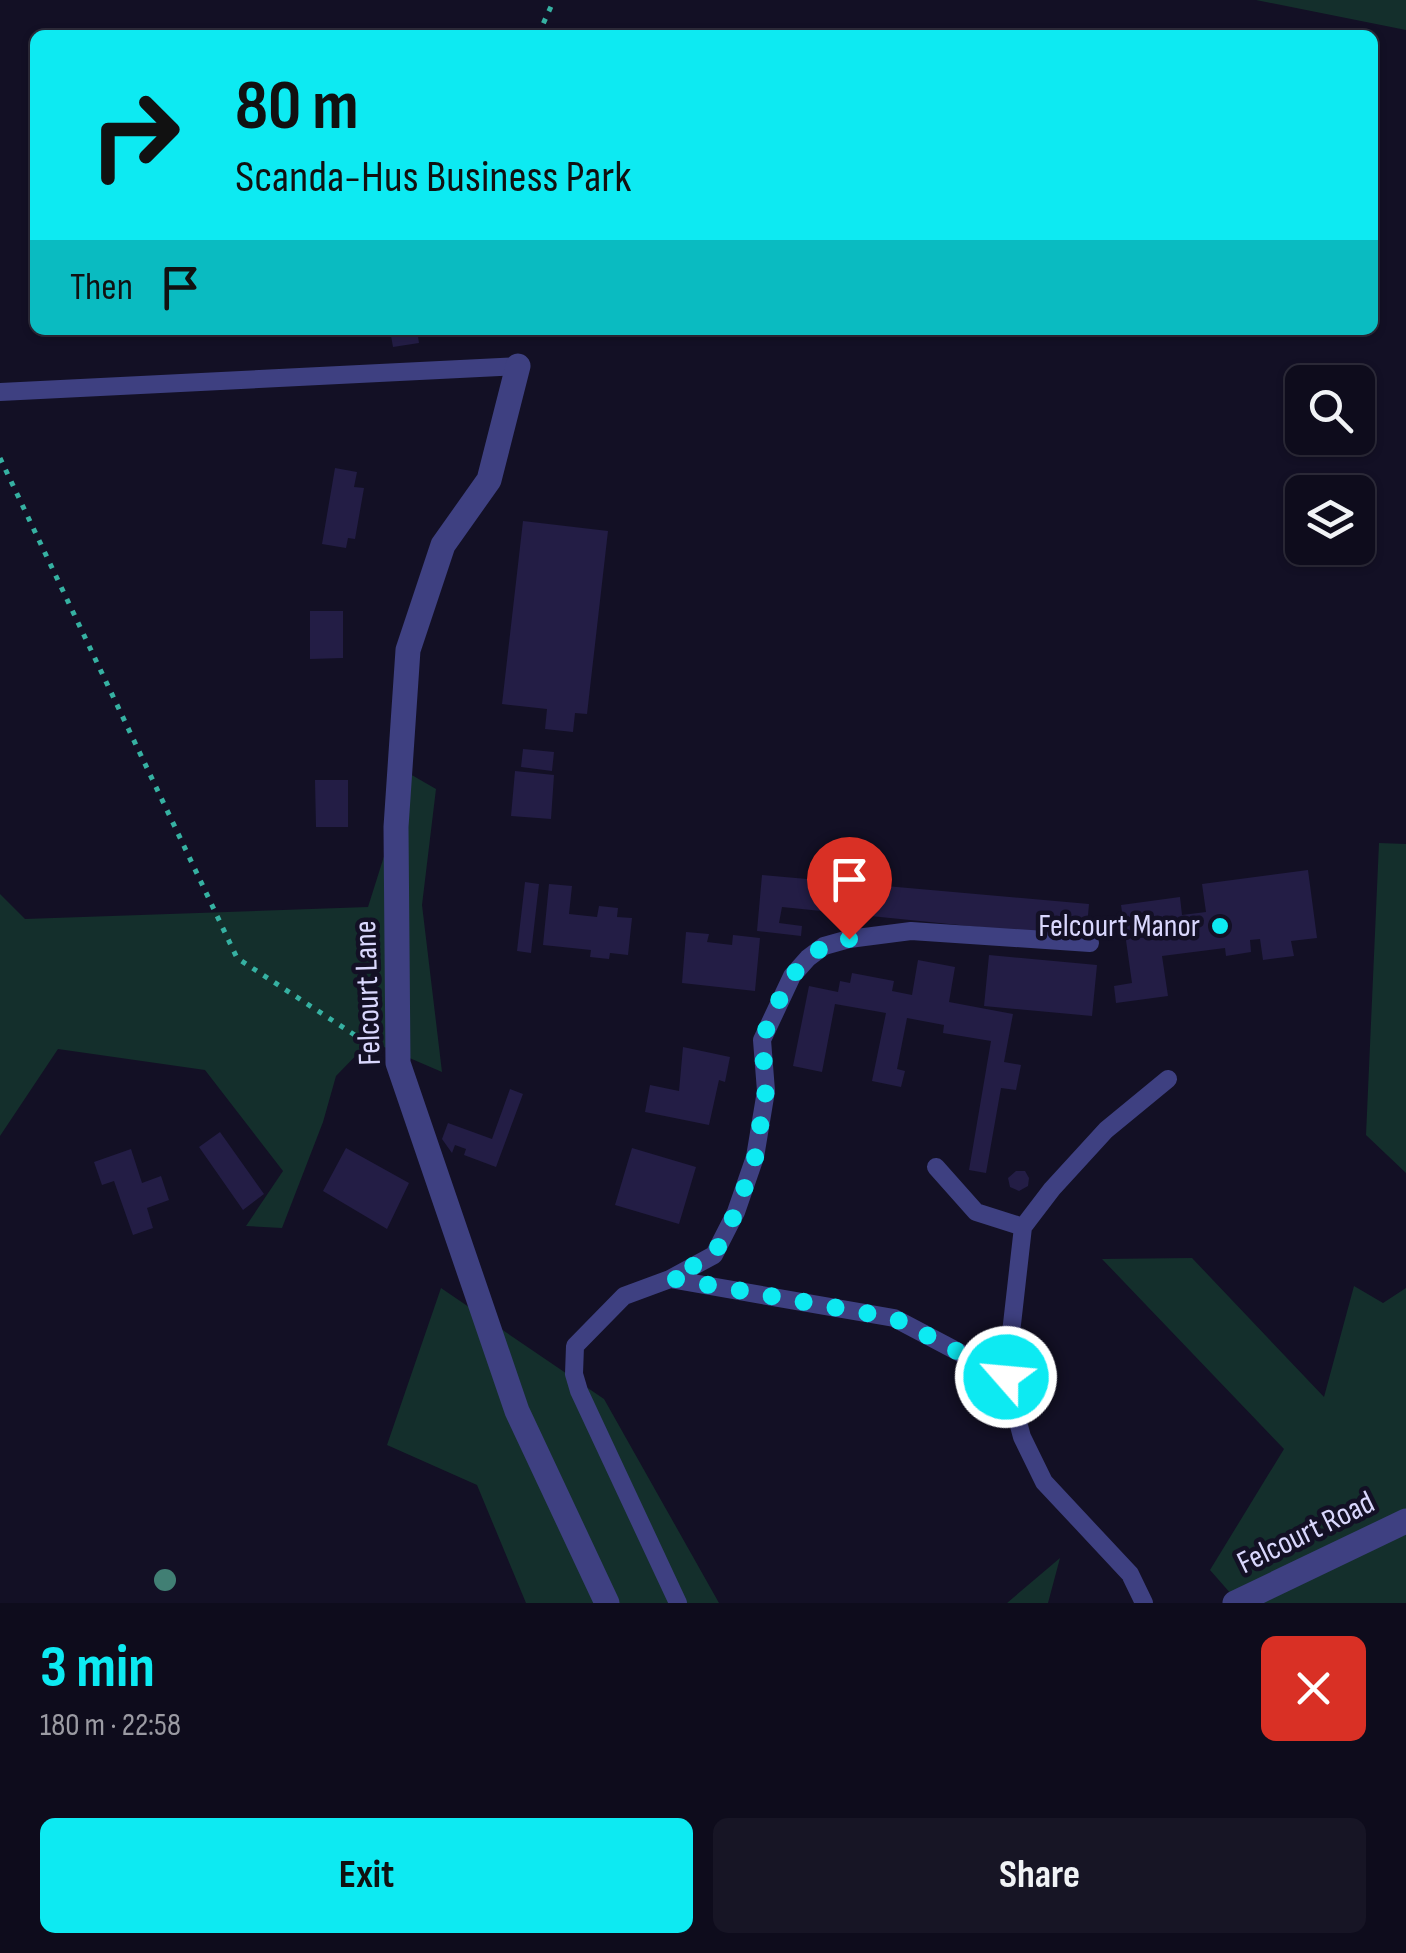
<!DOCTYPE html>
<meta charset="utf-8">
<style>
body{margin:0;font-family:"Sofia Sans Condensed",sans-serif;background:#171525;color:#f1f3f6;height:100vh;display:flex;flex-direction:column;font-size:38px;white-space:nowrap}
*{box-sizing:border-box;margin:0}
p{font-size:32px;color:#9b9ba3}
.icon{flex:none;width:55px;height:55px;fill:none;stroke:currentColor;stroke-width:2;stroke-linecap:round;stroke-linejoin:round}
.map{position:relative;height:1603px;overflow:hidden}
.sheet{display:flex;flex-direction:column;background:#0e0c1c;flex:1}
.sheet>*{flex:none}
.top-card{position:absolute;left:30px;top:30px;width:1348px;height:305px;border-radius:15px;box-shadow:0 2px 8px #0004,0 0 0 2px #2e2c3b;background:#0deaf2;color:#111;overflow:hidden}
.fabs{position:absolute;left:1285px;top:365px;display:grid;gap:20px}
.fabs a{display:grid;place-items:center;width:90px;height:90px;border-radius:15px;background:#0e0c1c;box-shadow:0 2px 8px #0004,0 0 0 2px #2e2c3b;font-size:50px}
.pin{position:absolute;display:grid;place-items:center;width:85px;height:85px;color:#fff;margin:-102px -42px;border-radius:50% 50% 50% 0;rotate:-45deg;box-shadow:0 0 10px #0007}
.pin .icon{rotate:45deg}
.me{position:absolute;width:110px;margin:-55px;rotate:297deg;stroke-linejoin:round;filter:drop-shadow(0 0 8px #0008)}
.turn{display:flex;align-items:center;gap:35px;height:210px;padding:0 40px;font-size:45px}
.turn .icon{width:130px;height:130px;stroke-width:2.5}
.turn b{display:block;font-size:70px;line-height:85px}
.then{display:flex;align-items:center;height:95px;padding:0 40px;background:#0003;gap:20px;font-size:38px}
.round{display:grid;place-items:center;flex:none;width:105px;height:105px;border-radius:15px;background:#171525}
.summary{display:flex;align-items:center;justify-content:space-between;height:170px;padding:0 40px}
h1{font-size:60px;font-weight:700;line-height:75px;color:#0deaf2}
.primary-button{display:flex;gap:20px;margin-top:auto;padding:20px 40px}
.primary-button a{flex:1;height:115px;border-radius:15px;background:#0deaf2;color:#111;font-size:40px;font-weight:700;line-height:115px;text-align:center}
.primary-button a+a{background:#171525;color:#f1f3f6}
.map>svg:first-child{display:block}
.green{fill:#142f2c}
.building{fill:#231d45}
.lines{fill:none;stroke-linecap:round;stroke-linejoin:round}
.path{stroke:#36b1a2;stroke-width:5;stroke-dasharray:5 8;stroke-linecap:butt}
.service{stroke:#3e4081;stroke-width:18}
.minor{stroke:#3e4081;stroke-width:25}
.tertiary{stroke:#3e4081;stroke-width:25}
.tree{fill:#417f74}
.route{stroke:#0deaf2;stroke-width:18;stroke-dasharray:0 32.4}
.poi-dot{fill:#0deaf2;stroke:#131025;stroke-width:4}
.labels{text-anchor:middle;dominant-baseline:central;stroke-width:9;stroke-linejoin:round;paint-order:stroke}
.poi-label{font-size:32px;fill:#d9d7fd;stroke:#131025;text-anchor:end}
.street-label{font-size:32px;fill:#d9d7fd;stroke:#131025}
</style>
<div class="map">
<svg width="1406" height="1603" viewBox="0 0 1406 1603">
<rect width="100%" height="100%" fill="#131025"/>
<path class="green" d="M1256 0H1406V30Z
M410 774 436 789 422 905 442 1072 370 1041 336 1076 323 1122 282 1228 246 1226 283 1171 205 1070 58 1049 0 1136V894L25 919 368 907Z
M1379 843 1406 844V1173L1366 1135Z
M1192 1258 1324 1397 1354 1286 1383 1303 1406 1288V1603H1239L1210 1570 1284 1449 1102 1259Z
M441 1288 604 1399 719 1603H526L477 1485 387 1445Z
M1060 1558 1048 1603H1007Z"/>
<path class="building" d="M390 330H417L419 343 393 347Z
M335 468 357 472 354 487 364 488 355 539 348 538 346 548 322 544Z
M523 521 608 531 587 714 575 713 573 732 545 729 547 709 502 704Z
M310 611H343V658L310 659Z
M523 749 554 752 552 771 521 767Z
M515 771 554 775 551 819 511 816Z
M315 780H348V827H316Z
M1308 870 1317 938 1291 941 1294 956 1263 960 1260 939 1250 940 1251 952 1226 956 1225 948 1162 956 1168 996 1116 1003 1114 986 1132 983 1121 905 1180 897 1182 915 1206 912 1202 884Z
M762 875 1089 904 1086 938 782 907 779 923 802 926 801 936 757 931Z
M525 882 539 884 531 953 517 951Z
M549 884 572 886 569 914 597 917 599 906 618 908 617 917 632 918 628 955 610 953 609 959 590 957 591 950 543 945Z
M686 932 709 934 707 942 732 945 733 935 760 938 755 991 682 983Z
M989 955 1097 965 1092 1016 984 1006Z
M918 960 955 967 949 1002 1013 1014 1004 1062 1021 1065 1016 1090 1001 1088 986 1173 969 1170 991 1041 943 1033 944 1025 907 1018 897 1069 905 1071 901 1087 872 1081 886 1013 835 1004 822 1072 793 1066 809 986 838 992 840 981 850 983 852 973 894 981 892 991 912 995Z
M683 1047 730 1057 725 1082 719 1080 709 1125 645 1112 650 1085 679 1091Z
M510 1089 523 1094 496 1167 464 1155 466 1149 455 1145 452 1153 442 1139 448 1123 492 1139Z
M220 1132 264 1194 243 1210 199 1147Z
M346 1148 409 1183 387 1229 323 1191Z
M632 1148 696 1167 679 1224 615 1205Z
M131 1149 142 1183 161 1176 169 1200 147 1208 153 1228 133 1235 114 1181 102 1185 94 1162Z
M1016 1171H1025L1029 1178 1028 1186 1019 1191 1010 1187 1008 1178Z"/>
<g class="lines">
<path class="path" d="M538 35 554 0
M0 458 237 958 370 1045"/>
<path class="service" d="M0 392 518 366
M936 1167 976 1212 1023 1227
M670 1279 894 1318 1006 1377
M678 1603 579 1391 574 1374 575 1346 624 1296 670 1279 714 1255 736 1212 755 1157 766 1091 762 1040 792 976 808 958 824 946 849 939 911 931 1090 943
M1144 1603 1130 1574 1044 1482 1022 1437 1006 1377 1023 1227 1052 1189 1106 1130 1168 1079"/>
<path class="minor" d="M518 366 489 480 443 545 408 650 396 827 398 1063 517 1411 607 1603"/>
<path class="tertiary" d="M1235 1603 1406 1521"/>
</g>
<circle class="tree" cx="165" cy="1580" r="11"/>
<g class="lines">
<path class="route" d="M849 939 824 946 808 958 792 976 775 1008 762 1040 766 1090 755 1158 736 1212 714 1255 670 1278 894 1318 1006 1377"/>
</g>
<circle class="poi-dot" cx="1220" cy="926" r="10"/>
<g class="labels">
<g class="poi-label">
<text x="1200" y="926">Felcourt Manor</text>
</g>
<g class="street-label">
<text transform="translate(368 993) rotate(-92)">Felcourt Lane</text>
<text transform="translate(1306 1533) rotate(-26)">Felcourt Road</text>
</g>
</g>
</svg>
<div class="fabs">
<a><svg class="icon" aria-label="search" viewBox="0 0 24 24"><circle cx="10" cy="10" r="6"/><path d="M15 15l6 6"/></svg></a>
<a><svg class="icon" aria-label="layers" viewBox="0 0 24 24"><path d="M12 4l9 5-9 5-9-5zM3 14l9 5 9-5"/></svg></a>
</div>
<div class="pin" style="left:849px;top:939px;background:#d93025"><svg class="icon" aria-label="arrive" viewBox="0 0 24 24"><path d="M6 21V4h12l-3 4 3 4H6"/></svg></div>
<svg class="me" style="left:1006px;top:1377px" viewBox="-20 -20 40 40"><circle r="17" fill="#0deaf2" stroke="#fff" stroke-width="3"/><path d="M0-11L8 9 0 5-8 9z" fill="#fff"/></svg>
<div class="top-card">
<div class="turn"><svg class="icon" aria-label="right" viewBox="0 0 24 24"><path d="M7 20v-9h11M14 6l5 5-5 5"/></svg><div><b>80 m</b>Scanda-Hus Business Park</div></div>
<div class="then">Then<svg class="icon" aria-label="arrive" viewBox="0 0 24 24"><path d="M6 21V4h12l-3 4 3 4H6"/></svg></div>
</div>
</div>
<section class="sheet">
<div class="summary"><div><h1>3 min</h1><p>180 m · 22:58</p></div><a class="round" style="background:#d93025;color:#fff"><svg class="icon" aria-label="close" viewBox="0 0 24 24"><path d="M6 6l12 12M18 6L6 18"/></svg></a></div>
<div class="primary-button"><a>Exit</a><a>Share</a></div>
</section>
